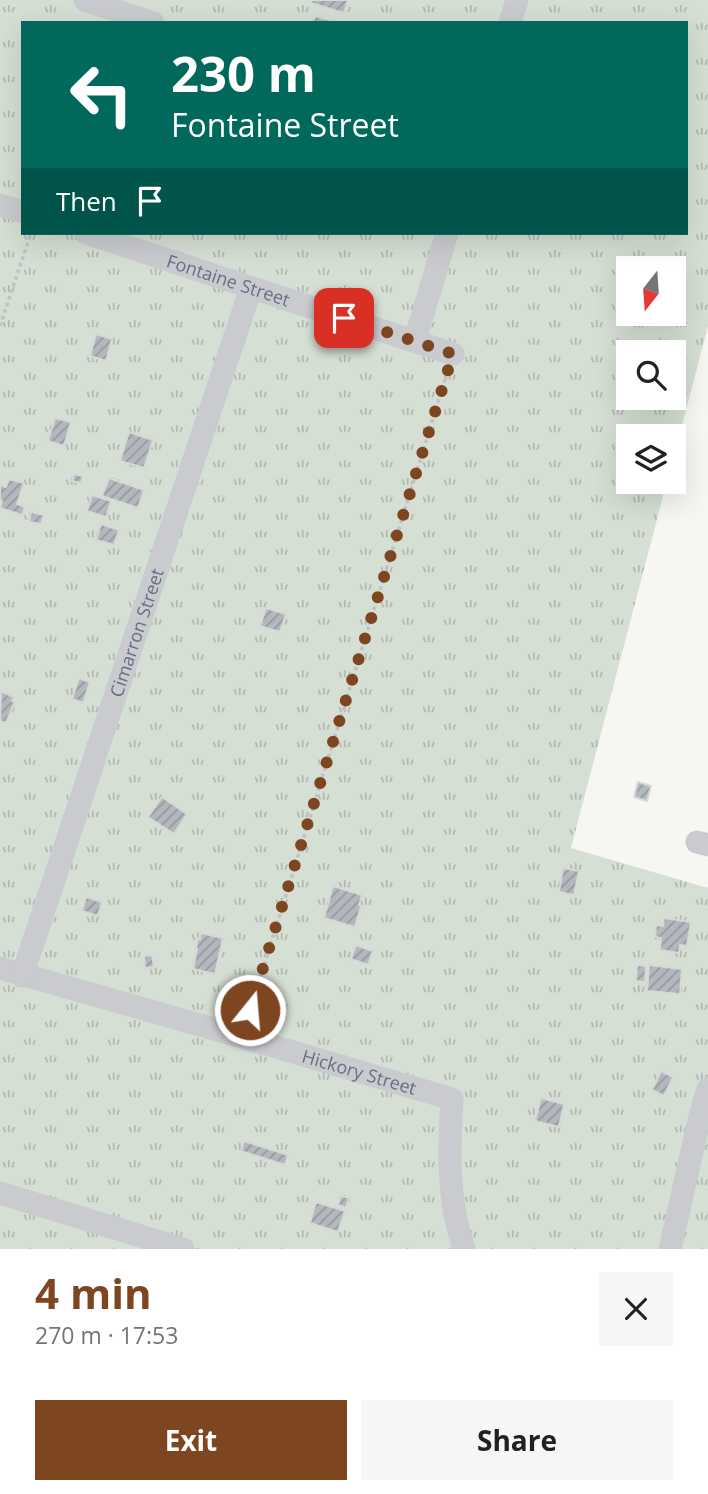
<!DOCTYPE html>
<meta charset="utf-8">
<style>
body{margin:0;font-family:"Open Sans",sans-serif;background:#f6f6f6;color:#202124;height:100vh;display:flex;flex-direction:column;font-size:26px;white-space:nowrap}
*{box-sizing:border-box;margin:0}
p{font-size:23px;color:#757577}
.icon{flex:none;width:38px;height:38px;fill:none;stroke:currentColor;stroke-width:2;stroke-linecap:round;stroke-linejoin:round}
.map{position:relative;height:1249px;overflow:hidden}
.panel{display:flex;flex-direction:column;background:#fff;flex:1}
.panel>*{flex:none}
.guide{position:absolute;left:21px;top:21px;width:667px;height:214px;border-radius:0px;box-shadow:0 7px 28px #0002;background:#00695c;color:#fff;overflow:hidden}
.needle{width:46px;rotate:197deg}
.fabs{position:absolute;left:616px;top:256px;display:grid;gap:14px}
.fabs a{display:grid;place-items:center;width:70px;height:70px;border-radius:0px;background:#fff;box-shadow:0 7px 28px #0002;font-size:35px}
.pin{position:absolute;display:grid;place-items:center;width:60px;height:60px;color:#fff;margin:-30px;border-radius:14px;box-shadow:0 4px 10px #0006}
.me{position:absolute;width:77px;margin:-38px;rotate:17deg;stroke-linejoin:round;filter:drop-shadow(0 0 5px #0008)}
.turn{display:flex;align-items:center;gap:24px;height:147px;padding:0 35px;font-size:32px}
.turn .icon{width:91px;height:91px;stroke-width:2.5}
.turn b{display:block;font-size:49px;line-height:60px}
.then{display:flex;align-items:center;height:66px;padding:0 35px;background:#0003;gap:14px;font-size:26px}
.round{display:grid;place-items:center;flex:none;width:74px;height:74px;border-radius:0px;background:#f6f6f6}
.overview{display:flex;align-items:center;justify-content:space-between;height:119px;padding:0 35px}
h1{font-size:42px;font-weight:700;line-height:52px;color:#7d4620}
.button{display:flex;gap:14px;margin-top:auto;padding:14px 35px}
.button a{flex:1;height:80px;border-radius:0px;background:#7d4620;color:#fff;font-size:28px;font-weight:700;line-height:80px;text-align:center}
.button a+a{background:#f6f6f6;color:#202124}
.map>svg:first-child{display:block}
.grass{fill:url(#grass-tufts);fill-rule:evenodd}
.building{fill:url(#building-hatch);stroke:#d8d8d6;stroke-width:2}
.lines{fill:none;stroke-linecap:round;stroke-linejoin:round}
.path{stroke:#bfc1c4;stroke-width:3.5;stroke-dasharray:3.5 3.5;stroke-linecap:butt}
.street{stroke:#c9cbcf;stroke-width:23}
.route{stroke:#7d4620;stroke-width:12;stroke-dasharray:0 21.6}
.labels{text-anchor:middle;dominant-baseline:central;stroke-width:7;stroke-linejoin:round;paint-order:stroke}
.street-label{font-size:18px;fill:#637086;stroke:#fff}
</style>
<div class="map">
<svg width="708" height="1249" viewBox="0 0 708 1249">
<defs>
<pattern id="grass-tufts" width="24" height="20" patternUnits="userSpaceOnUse" patternTransform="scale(1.75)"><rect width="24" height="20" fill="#d6dfd4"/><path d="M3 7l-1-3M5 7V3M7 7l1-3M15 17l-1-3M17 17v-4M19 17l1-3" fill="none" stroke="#b1b9b2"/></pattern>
<pattern id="building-hatch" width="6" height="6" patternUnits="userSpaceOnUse" patternTransform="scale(1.75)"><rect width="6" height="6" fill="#b3b8bf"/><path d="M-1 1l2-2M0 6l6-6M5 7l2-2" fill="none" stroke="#959aa1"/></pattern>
</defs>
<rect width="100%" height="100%" fill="#f6f7f3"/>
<path class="grass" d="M0 0H708V326L674 456V436H628V481H667L571 848 708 888V1249H0ZM23 23H686V233H23ZM628 268H674V313H628ZM628 352H674V397H628Z"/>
<path class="building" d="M312 0H348L344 13 311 3Z
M315 16 336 22V23H313Z
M96 334 112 339 106 361 90 356Z
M55 418 71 422 64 446 48 441Z
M129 432 153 440 144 468 120 461Z
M74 474 83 476 81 483 72 481Z
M109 478 144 490 138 508 102 496Z
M9 479 24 483 17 504 25 507 22 515 0 508 2 501 0 500V485L6 487Z
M92 495 111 501 106 517 87 511Z
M31 512 44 515 41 524 29 522Z
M101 524 119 530 114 545 96 540Z
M266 608 286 614 280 632 260 626Z
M79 678 90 682 83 703 72 699Z
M1 691 14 697 12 701 15 702 6 723 0 721Z
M638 782 651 786 647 801 634 797Z
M162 797 187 814 174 834 148 817Z
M563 868 579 871 574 895 559 892Z
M333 886 362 895 359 905 361 906 355 927 324 918Z
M86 897 102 902 98 916 82 911Z
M664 918 691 922 687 946 680 945 679 953 660 950 661 938 655 937 656 925 663 926Z
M201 933 223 938 215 974 193 969 197 949H196L198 938 200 939Z
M356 945 373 951 368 965 351 959Z
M152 955 154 967 145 968 144 956Z
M637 965 646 966 645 982 636 981Z
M649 965 682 969 680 994 647 991Z
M661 1071 673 1077 664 1096 652 1090Z
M541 1098 564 1104 559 1127 535 1121Z
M244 1141 288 1155 285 1165 241 1151Z
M341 1196 349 1198 346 1208 338 1205Z
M316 1202 345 1211 338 1232 310 1223Z"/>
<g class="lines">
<path class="path" d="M0 326 31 233
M248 1018 447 373"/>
<g class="street">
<path d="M85 0 153 23"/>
<path d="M510 23 517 0"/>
<path d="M0 205 23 212"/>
<path id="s1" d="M86 233 453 354"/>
<path d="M415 340 447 233"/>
<path d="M697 842 708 845"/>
<path id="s2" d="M0 968 242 1037 452 1099C449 1150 447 1200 464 1249"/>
<path id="s3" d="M22 976 251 288"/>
<path d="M0 1193 183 1249"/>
<path d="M670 1249 700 1116 708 1089"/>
</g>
</g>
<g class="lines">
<path class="route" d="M250 1010 453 354 344 318"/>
</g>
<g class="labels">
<g class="street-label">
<text stroke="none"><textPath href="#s1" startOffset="150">Fontaine Street</textPath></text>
<text stroke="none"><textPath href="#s3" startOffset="362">Cimarron Street</textPath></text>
<text stroke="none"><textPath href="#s2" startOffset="374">Hickory Street</textPath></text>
</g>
</g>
</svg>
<div class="fabs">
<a><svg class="needle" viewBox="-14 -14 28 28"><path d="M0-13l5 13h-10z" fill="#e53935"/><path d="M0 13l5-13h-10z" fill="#757577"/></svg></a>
<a><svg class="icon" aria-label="search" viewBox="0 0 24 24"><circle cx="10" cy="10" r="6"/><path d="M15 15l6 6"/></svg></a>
<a><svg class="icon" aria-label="layers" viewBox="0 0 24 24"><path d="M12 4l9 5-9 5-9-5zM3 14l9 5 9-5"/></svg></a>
</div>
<div class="pin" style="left:344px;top:318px;background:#d93025"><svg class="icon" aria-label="arrive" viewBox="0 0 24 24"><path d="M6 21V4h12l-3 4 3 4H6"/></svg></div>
<svg class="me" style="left:250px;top:1010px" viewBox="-20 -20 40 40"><circle r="17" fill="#7d4620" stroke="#fff" stroke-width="3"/><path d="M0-11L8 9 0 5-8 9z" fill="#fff"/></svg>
<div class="guide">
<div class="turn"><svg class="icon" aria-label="left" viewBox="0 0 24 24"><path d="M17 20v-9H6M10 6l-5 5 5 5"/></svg><div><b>230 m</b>Fontaine Street</div></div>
<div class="then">Then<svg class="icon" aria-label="arrive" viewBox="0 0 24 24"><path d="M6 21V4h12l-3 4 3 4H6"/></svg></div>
</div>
</div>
<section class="panel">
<div class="overview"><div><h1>4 min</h1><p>270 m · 17:53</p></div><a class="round"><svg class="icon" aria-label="close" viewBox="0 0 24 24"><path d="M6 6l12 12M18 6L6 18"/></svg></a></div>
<div class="button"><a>Exit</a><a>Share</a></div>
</section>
